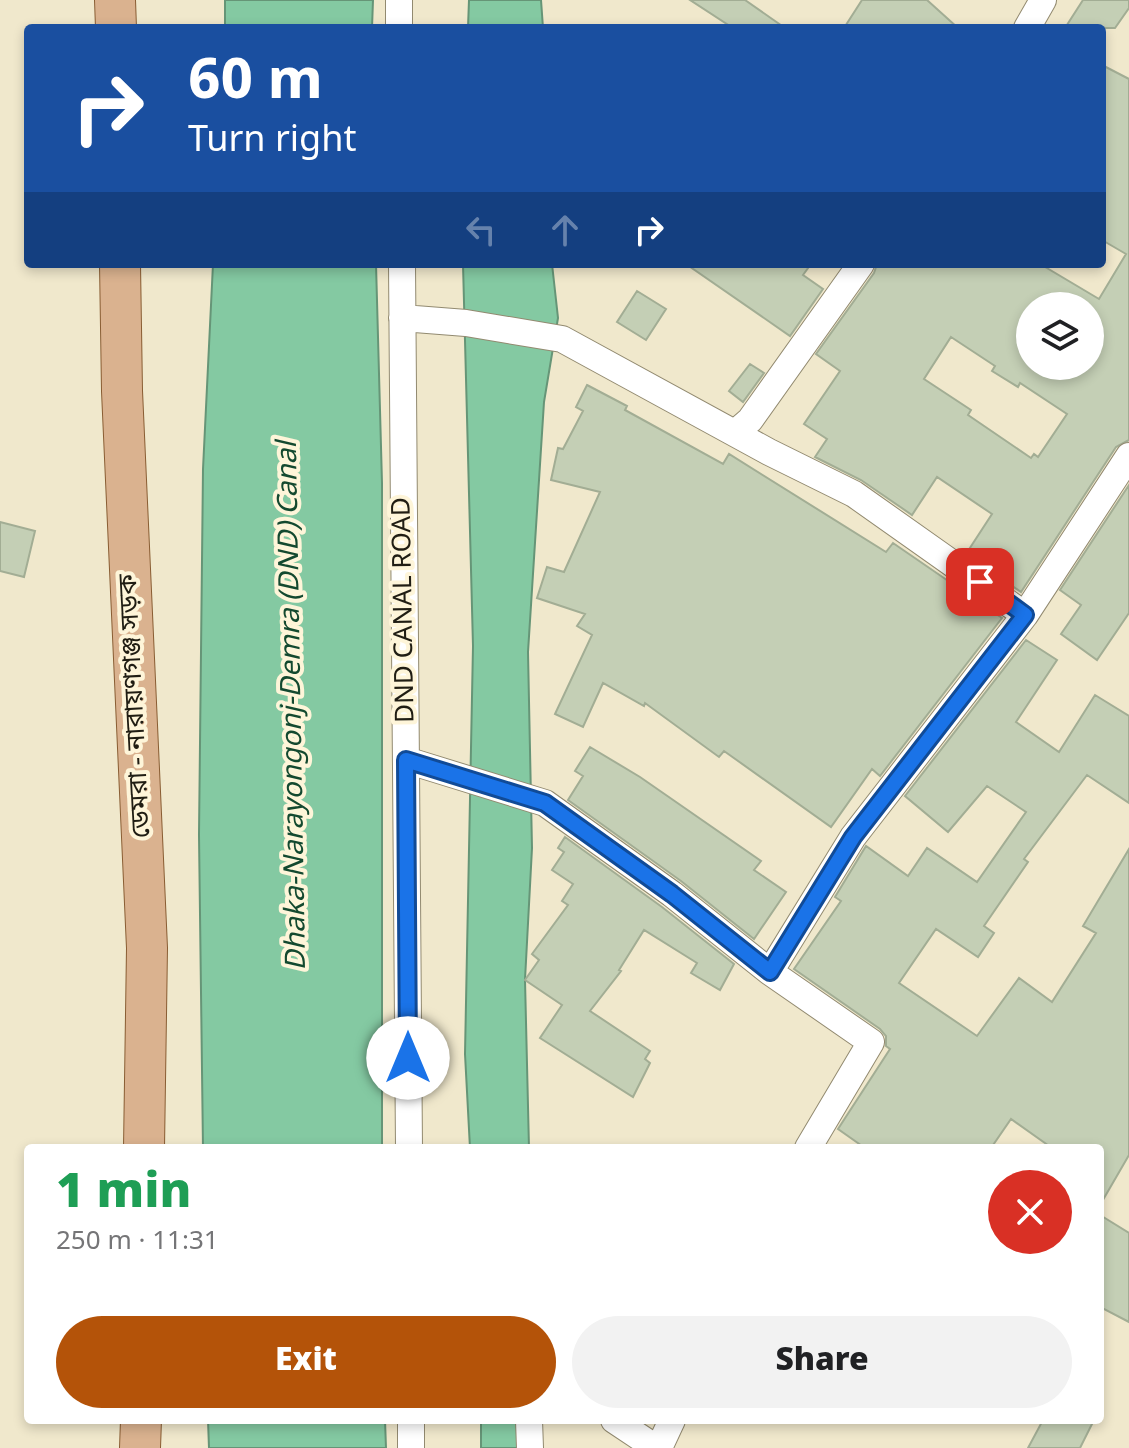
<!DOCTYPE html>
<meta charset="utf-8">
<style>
body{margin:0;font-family:Georgia,"Noto Sans Bengali",serif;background:#f2f2f2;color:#202124;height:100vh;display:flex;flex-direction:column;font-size:30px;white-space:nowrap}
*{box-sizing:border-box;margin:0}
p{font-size:26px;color:#757577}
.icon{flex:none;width:44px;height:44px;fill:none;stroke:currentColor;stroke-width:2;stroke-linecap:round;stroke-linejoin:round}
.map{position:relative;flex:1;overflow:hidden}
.details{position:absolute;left:24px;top:1144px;width:1080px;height:280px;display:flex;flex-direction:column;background:#fff;border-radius:8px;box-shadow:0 4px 12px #0003}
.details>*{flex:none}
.guide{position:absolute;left:24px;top:24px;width:1082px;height:244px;border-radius:8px;box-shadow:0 4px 12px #0003;background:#1a4fa0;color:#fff;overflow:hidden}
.fabs{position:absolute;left:1016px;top:292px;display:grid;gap:16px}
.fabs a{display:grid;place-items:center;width:88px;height:88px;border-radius:50%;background:#fff;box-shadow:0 4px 12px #0003;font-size:40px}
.pin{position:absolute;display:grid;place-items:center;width:68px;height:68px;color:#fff;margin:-34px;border-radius:16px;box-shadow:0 4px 12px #0006}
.me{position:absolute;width:88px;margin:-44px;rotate:0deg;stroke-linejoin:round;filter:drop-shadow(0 0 6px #0008)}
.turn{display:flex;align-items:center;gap:28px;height:168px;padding:0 32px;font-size:36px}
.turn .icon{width:104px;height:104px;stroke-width:2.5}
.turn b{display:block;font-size:56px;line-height:68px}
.lanes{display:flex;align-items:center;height:76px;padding:0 32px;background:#0003;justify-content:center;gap:40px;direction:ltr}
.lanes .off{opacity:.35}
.round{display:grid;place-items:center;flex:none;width:84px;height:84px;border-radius:42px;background:#f2f2f2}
.headline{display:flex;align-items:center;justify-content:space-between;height:136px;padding:0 32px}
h1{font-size:48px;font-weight:800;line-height:60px;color:#1e9e55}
.action{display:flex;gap:16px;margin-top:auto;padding:16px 32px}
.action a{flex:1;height:92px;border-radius:48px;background:#b45309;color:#fff;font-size:32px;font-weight:800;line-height:92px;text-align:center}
.action a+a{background:#f2f2f2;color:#202124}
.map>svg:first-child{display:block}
.water{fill:#84c9a2;stroke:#669577;stroke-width:2}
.building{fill:#c4cfb5;stroke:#a2ad94;stroke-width:2;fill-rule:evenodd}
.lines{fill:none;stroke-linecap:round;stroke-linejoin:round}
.minor-casing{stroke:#928a70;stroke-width:28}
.primary-casing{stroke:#895d33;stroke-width:42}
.minor{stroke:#fff;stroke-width:26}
.primary{stroke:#dab28f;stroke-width:40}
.route-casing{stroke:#114b97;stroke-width:20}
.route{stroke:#1a73e8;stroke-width:14}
.labels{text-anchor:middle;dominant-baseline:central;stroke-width:8;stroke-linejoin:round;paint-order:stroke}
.street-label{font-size:26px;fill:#201d13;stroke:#fef5d9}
.water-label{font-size:28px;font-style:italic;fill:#13492f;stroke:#fef5d9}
</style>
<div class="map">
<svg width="1129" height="1448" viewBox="0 0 1129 1448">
<rect width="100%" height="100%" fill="#f0e8cc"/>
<path class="water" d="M225 0H373L372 28H225Z
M469 0H541L543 28H468Z
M213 264H376L382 483V1148H203L199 835 203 469Z
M463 264H552L558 318 544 402 528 652 532 848 525 980 529 1148H470L465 1054 473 646Z
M208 1420H385L386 1448H209Z
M481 1420H531L525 1448H481Z"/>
<path class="building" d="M690 0H745L785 28H733Z
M862 0H927L958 28H844Z
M1083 0H1129V8L1115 28H1065Z
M1102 65 1129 79V440L1116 447 1021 592 966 554 992 514 937 477 912 515 861 480 815 457 827 439 804 424 840 371 816 354 874 273 877 264H1040L1099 299 1126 254 1102 240ZM1030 306H1090V366H1030ZM951 337 995 366 992 371 1018 387 1020 383 1067 414 1038 457 1034 454 1031 458 968 415 971 410 924 379Z
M686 264H811L803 275 823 289 790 336Z
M637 291 666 309 646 340 617 322Z
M750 364 764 373 743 402 729 391Z
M587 385 627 406 625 410 723 464 729 454 886 552 893 543 1002 618 880 776 872 769 831 827 724 751 719 757 645 703 644 706 603 683 583 727 555 714 592 635 577 626 585 614 537 598 547 567 564 572 600 492 551 480 558 448 563 449 583 411 576 407Z
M1129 485V613L1097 660 1061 634 1081 605 1060 590Z
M0 522 35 531 24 577 0 571Z
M1026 640 1057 660 1016 722 1059 752 1095 695 1129 716V803L1087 775 1024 859 1028 862 984 926 994 933 978 957 936 929 899 983 977 1036 1019 978 1052 1002 1096 933 1083 926 1129 849V1155L1100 1205V1148H1052L1011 1119 991 1148H865L838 1129 890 1049 886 1046V1036L880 1029 794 969 841 901 835 897 866 846 908 876 927 848 977 882 1026 812 987 786 948 832 905 796Z
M590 747 640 777 761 861 754 870 786 892 754 939 681 881 568 800 583 776 575 771Z
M565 837 662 907 734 964 720 990 691 973 697 963 644 930 619 970 621 971 590 1011 650 1051 645 1059 650 1063 633 1097 540 1038 562 1005 525 980 539 960 532 954 568 905 562 901 573 884 552 870 564 852 558 848Z
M1100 1215 1129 1233V1322L1100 1307Z
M1043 1420H1094L1080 1448H1028Z"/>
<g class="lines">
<g class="minor-casing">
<path id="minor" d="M399 0V28
M1027 28 1043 0
M402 264 409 1148
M402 318 466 323 562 339 769 452 854 494 1025 615
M735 433 750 420 861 264
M406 760 545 803 672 894 770 972 871 1042 808 1148
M770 972 853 837 1025 615 1129 456
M411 1420V1448
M529 1420 530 1448
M614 1420 656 1448
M659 1448 672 1420"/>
</g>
<g class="primary-casing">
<path id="primary" d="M115 0 116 28
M120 264 122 391 147 948 144 1148
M140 1448 141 1420"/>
</g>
<use href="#minor" class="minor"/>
<use href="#primary" class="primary"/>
</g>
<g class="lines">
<g class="route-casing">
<path id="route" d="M408 1058 406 760 545 803 672 894 770 972 853 837 1025 615 980 582"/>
</g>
<use href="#route" class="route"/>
</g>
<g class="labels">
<g class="street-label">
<text transform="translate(405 610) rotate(-91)">DND CANAL ROAD</text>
<text transform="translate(136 706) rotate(-93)">ডেমরা - নারায়ণগঞ্জ সড়ক</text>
</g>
<g class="water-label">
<text transform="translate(293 706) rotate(-91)">Dhaka-Narayongonj-Demra (DND) Canal</text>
</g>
</g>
</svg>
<div class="fabs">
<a><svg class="icon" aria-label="layers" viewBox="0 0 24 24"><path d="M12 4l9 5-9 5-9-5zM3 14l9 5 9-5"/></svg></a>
</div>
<div class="pin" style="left:980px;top:582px;background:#d93025"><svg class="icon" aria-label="arrive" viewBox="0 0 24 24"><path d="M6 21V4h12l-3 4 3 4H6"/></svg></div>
<svg class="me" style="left:408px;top:1058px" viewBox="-20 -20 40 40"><circle r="19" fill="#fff"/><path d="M0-13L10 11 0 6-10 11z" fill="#1a73e8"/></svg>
<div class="guide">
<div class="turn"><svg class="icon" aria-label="right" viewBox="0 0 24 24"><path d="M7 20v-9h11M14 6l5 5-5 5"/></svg><div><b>60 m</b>Turn right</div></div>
<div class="lanes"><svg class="icon off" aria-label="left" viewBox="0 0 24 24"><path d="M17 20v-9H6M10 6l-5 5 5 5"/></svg><svg class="icon off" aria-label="ahead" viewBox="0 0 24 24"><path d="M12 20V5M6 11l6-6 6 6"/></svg><svg class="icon" aria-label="right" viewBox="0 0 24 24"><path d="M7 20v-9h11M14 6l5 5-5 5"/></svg></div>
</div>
<section class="details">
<div class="headline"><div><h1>1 min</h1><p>250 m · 11:31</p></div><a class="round" style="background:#d93025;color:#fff"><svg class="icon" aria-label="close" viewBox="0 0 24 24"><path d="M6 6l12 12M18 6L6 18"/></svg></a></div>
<div class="action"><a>Exit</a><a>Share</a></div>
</section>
</div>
